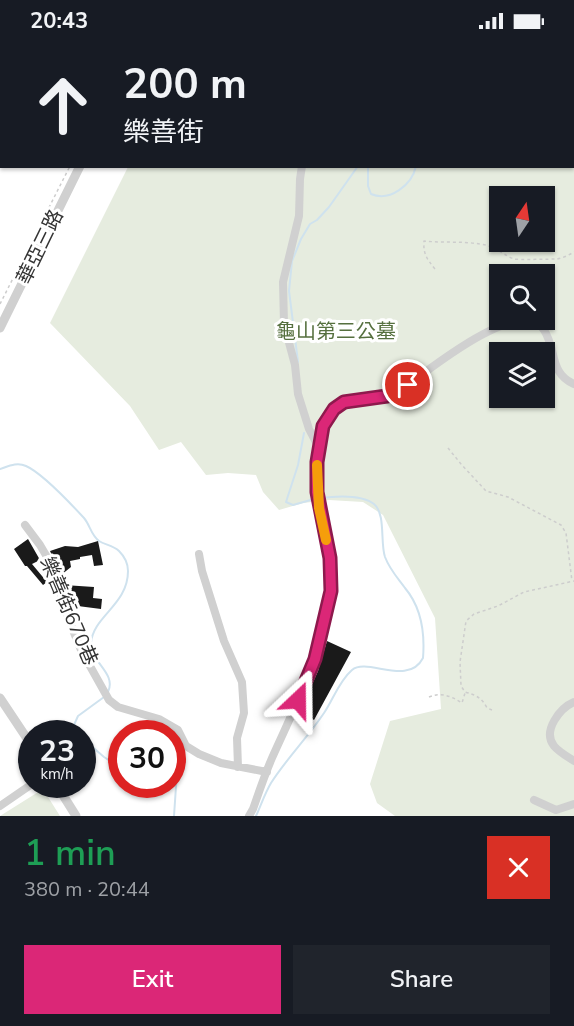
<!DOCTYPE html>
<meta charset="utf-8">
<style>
body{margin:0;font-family:"Nunito Sans","Noto Sans TC",sans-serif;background:#20242c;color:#f1f3f6;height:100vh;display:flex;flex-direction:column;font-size:22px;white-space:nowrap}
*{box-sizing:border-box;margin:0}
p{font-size:20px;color:#9ea1a6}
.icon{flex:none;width:33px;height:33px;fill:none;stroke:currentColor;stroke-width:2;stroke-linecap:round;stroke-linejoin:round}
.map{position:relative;height:774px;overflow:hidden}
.side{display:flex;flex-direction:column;background:#171b24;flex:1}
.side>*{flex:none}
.banner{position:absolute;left:0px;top:0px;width:574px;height:126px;box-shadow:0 2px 4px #0004;background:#171b24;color:#f1f3f6;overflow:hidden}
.needle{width:39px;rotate:13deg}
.tools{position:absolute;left:489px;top:144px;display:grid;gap:12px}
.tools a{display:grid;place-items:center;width:66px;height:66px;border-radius:0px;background:#171b24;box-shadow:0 2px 4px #0004;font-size:30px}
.speed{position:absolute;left:18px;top:678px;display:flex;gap:12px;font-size:30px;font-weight:700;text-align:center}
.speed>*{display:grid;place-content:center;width:78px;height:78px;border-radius:50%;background:#171b24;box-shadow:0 2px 4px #0004;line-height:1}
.speed small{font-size:15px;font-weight:400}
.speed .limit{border:9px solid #d22;background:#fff;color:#111}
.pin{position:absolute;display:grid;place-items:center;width:51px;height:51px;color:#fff;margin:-26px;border:3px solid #fff;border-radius:50%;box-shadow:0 2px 6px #0007}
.me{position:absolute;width:66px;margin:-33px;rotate:23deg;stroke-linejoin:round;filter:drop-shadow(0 0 4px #0008)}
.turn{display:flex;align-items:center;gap:21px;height:126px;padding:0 24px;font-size:27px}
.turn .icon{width:78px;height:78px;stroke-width:2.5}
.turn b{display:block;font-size:42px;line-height:51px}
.round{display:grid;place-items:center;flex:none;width:63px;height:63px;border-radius:0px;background:#20242c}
.summary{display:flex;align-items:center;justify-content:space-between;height:102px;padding:0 24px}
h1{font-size:36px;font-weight:600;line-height:45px;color:#1e9e55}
.primary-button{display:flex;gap:12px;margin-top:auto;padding:12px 24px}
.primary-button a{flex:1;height:69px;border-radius:0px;background:#db2777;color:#fff;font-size:24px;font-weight:600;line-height:69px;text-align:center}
.primary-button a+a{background:#20242c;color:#f1f3f6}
.status{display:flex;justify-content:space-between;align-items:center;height:42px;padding:0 30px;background:#171b24;direction:ltr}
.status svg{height:16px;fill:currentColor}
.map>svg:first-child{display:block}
.green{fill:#e6ecdf;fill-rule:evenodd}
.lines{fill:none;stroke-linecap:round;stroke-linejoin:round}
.stream{stroke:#cfe2ee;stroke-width:2}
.building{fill:#1a1a1a}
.path{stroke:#cdcdcd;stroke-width:1.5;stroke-dasharray:3 3;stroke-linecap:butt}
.service{stroke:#d0d0d0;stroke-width:4}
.minor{stroke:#d0d0d0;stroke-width:8}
.tertiary{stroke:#d0d0d0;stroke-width:9}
.route-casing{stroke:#8e194d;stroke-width:15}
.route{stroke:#db2777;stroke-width:10}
.slow{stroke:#f59e0b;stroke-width:10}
.labels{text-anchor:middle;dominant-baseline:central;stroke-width:6;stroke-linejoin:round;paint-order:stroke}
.street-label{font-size:20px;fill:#333;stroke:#fff}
.park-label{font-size:20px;fill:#56703f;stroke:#fff}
</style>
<div class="status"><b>20:43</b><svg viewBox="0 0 49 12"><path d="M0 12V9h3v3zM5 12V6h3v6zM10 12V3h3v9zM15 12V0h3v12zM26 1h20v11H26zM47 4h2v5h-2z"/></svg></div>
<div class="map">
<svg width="574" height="774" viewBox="0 0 574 774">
<rect width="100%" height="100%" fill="#fff"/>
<path class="green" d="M345 0H574V774H395L377 761 370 742 390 679 441 667 435 576 383 473 363 460 329 458 303 461 279 468 263 450 256 433 228 431 206 433 181 400 159 408 130 364 50 281 128 125 573 124V2L345 1ZM500 154H544V200H500ZM500 232H544V278H500ZM500 310H544V356H500Z
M43 747 60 774H0Z"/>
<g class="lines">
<path class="stream" d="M573 20 574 19
M368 124V144L371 152C390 160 412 143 416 124
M298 320 289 249 292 219 301 197 310 182 317 178 329 165 358 124
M304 391 298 423 286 460 293 463 314 457
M0 427C9 424 17 420 26 424 42 431 72 463 84 476 90 483 91 493 99 499 105 503 113 503 119 509 124 514 128 522 128 529 128 563 93 574 91 601 90 620 117 631 108 650
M77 692 74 683 78 674 104 655
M82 696 104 715 122 727
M172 709 176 710 178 715 174 774
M256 774C261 763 265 751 271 741 287 716 308 695 324 671 333 658 339 639 352 628 367 615 408 645 423 616 425 591 421 565 405 546 397 535 390 528 385 515 380 501 386 472 374 462 361 452 336 454 320 456"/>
</g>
<path class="building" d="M28 497 40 518 32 522 47 540 43 543 27 524H25L14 507Z
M98 499 103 523 94 524 92 513 80 515V517L70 519 71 525 61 533 50 509 65 504 78 505Z
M64 543 94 545 93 556 102 557 101 567 70 563Z
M327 599 351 610 314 678 300 670 318 629Z"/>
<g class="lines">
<path class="path" d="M132 2V0
M435 227C427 217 423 212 424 199 443 201 462 199 480 202 496 204 501 212 514 217 516 218 552 217 557 217 563 216 569 213 574 210
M0 262 70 124
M448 406 461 422 486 449 508 455 561 483 566 491 572 539
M429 655C441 650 451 654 462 661L465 651
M492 668 487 666C482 656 476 653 465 650L461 644 460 620 466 579 474 572 498 564 524 550 574 539"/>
<path class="service" d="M235 2 237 0"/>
<path class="minor" d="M342 2V0
M302 124 300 137 299 174 283 240 284 282 295 323 298 352 309 387 319 406
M25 483 40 503 50 520 70 581 81 608 109 658 118 665 159 677 178 688 186 704 199 712 221 721 267 730
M199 512 202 529 224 599 242 640 244 671 237 696 238 725
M574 660C560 666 542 689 554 704 559 710 568 715 574 719
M534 758 556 768 574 762
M0 764 32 742
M249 774 253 767C259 750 265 732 272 716 296 662 332 594 332 534 332 511 323 489 319 467 316 447 316 427 319 407 321 397 321 386 327 376 341 352 373 360 397 351 420 335 519 251 544 288 557 308 549 331 574 342"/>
<path class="tertiary" d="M141 2 142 0
M0 286 80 124
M0 656 32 704
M56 742 76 774"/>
</g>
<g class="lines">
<g class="route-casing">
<path id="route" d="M298 658 315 617 331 549 330 516 317 450V420L323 384 334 367 344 360 387 354 408 343"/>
</g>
<use href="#route" class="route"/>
<path class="slow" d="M317 423 319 466 326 498"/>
</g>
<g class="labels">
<g class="street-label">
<text transform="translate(40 205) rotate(-64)">華亞三路</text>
<text transform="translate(69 569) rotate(67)">樂善街670巷</text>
</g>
<g class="park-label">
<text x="336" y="289">龜山第三公墓</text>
</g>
</g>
</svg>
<div class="tools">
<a><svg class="needle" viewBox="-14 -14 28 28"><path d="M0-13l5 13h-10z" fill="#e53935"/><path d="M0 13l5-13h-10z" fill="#9ea1a6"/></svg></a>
<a><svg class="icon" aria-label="search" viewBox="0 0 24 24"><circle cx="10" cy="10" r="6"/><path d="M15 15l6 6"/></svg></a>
<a><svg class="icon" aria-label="layers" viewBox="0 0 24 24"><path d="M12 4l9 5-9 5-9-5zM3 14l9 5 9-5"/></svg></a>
</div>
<div class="speed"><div>23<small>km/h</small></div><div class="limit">30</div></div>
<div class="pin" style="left:408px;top:343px;background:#d93025"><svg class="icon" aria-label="arrive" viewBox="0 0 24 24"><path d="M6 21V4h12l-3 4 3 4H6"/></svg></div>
<svg class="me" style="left:298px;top:658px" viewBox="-20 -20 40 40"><path d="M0-17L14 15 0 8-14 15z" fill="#db2777" stroke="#fff" stroke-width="4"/></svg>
<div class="banner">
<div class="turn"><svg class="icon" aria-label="ahead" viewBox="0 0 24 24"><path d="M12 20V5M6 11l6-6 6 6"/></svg><div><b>200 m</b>樂善街</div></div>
</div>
</div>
<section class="side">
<div class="summary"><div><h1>1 min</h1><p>380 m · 20:44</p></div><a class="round" style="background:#d93025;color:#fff"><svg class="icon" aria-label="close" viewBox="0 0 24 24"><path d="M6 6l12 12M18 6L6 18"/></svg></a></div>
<div class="primary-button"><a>Exit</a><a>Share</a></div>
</section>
